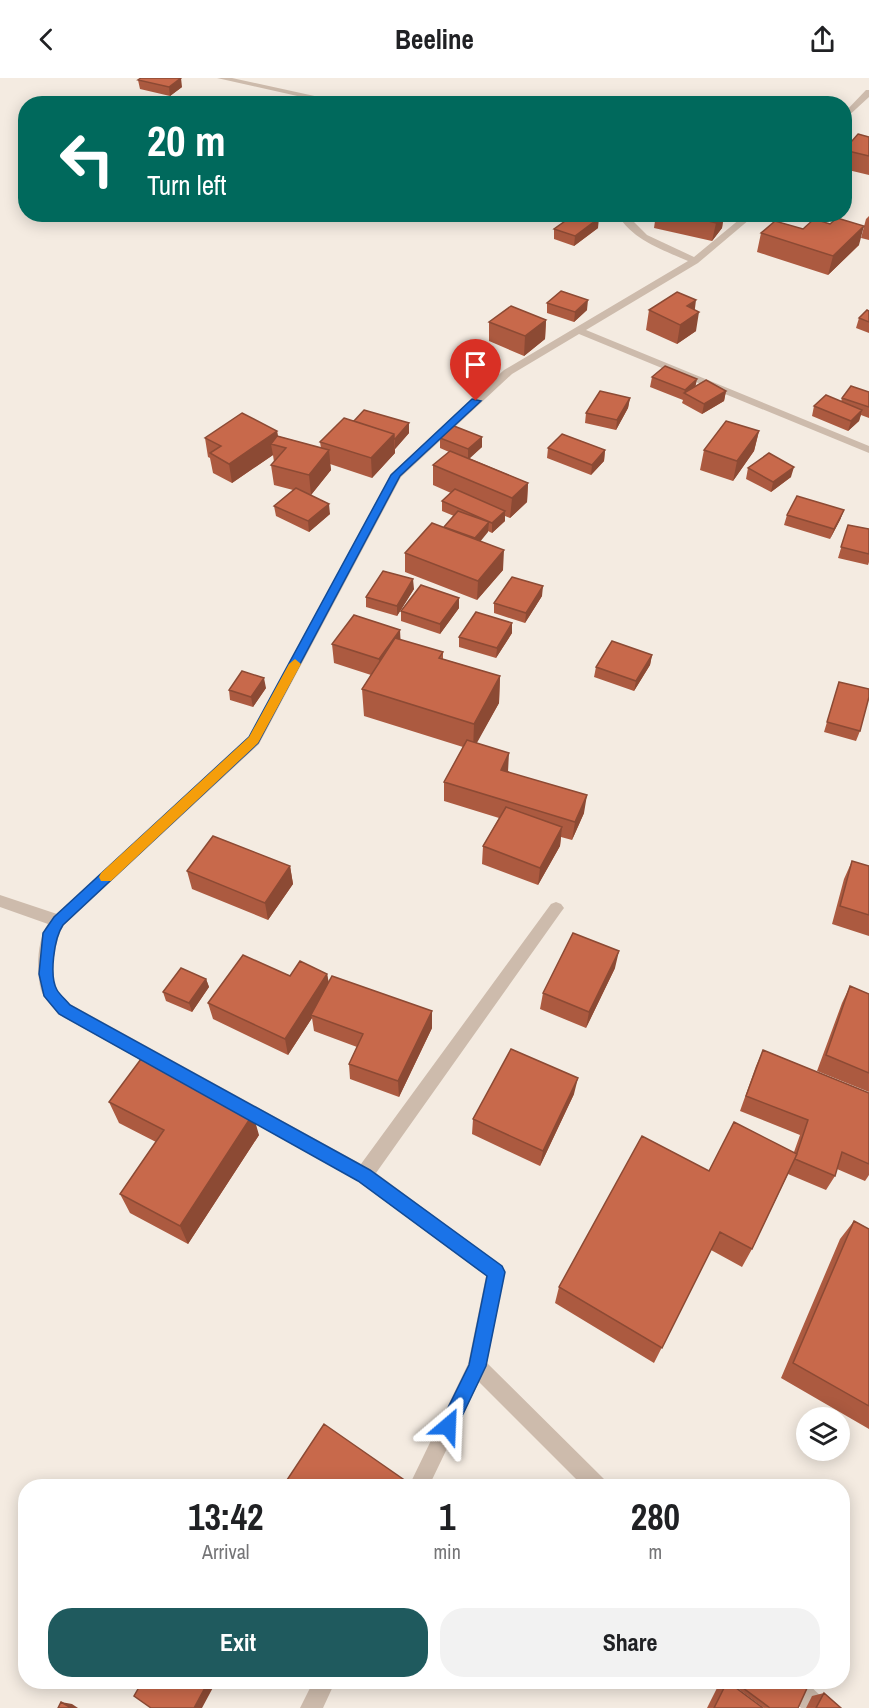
<!DOCTYPE html>
<style>
body{margin:0;font-family:"Archivo Narrow",sans-serif;background:#f2f2f2;color:#202124;height:100vh;display:flex;flex-direction:column;font-size:22px;white-space:nowrap}
*{box-sizing:border-box;margin:0}
p{font-size:20px;color:#757577}
.icon{flex:none;width:33px;height:33px;fill:none;stroke:currentColor;stroke-width:2;stroke-linecap:round;stroke-linejoin:round}
.map{position:relative;flex:1;overflow:hidden}
.details{position:absolute;left:18px;top:1401px;width:832px;height:210px;display:flex;flex-direction:column;background:#fff;border-radius:24px;box-shadow:0 3px 15px #0003}
.details>*{flex:none}
.banner{position:absolute;left:18px;top:18px;width:834px;height:126px;border-radius:24px;box-shadow:0 3px 15px #0003;background:#00695c;color:#fff;overflow:hidden}
.controls{position:absolute;left:796px;top:1329px;display:grid;gap:12px}
.controls a{display:grid;place-items:center;width:54px;height:54px;border-radius:50%;background:#fff;box-shadow:0 3px 15px #0003;font-size:30px}
.pin{position:absolute;display:grid;place-items:center;width:51px;height:51px;color:#fff;margin:-62px -26px;border-radius:50% 50% 50% 0;rotate:-45deg;box-shadow:0 0 6px #0007}
.pin .icon{rotate:45deg}
.me{position:absolute;width:66px;margin:-33px;rotate:26deg;stroke-linejoin:round;filter:drop-shadow(0 0 4px #0008)}
.turn{display:flex;align-items:center;gap:21px;height:126px;padding:0 30px;font-size:27px}
.turn .icon{width:78px;height:78px;stroke-width:2.5}
.turn b{display:block;font-size:42px;line-height:51px}
.eta{display:flex;justify-content:space-evenly;align-items:center;height:102px;text-align:center}
.eta b{font-size:36px;font-weight:700;line-height:42px}
.action{display:flex;gap:12px;margin-top:auto;padding:12px 30px}
.action a{flex:1;height:69px;border-radius:24px;background:#1f5a5e;color:#fff;font-size:24px;font-weight:700;line-height:69px;text-align:center}
.action a+a{background:#f2f2f2;color:#202124}
header{display:flex;justify-content:space-between;align-items:center;height:78px;padding:0 30px;background:#fff;font-size:27px;font-weight:700}
.map>svg:first-child{display:block}
.lines{fill:none;stroke-linecap:round;stroke-linejoin:round}
.minor{fill:#cdbbac;fill-rule:evenodd}
.wall{fill:#ac5a40}
.shaded-wall{fill:#8c4a34}
.building{fill:#c8694b;stroke:#8c4a34;stroke-width:1.5}
.route{fill:#1a73e8;stroke:#114b97;stroke-width:1.5}
.slow{fill:#f59e0b}
</style>
<header><svg class="icon" aria-label="back" viewBox="0 0 24 24"><path d="M15 5l-7 7 7 7"/></svg>Beeline<svg class="icon" aria-label="share" viewBox="0 0 24 24"><path d="M12 15V3M7 8l5-5 5 5M5 13v7h14v-7"/></svg></header>
<div class="map">
<svg width="869" height="1630" viewBox="0 0 869 1630">
<rect width="100%" height="100%" fill="#f4ebe1"/>
<g class="lines">
<path class="minor" d="M217 0H232L351 26H333Z
M866 12H869V19L844 42V35Z
M617 136H626L647 157 694 179 746 136H756L698 185 586 252 869 368V375L579 256 512 296 401 399 259 666 64 847C55 860 49 897 57 911 60 917 66 922 70 926L361 1086 551 826 556 824 561 826 564 830 561 834 376 1095 502 1188 505 1194 487 1285 604 1401 607 1408H583L479 1304 429 1408H409L468 1286 486 1198 358 1103 58 936C53 929 44 921 41 912 36 894 37 861 48 846L0 829V817L57 836 249 659 392 395 504 292 688 183C661 171 634 163 617 136Z
M313 1604H335L323 1630H300Z
M780 1604H806L825 1622 828 1630H801L783 1612Z"/>
</g>
<path class="wall" d="M138 2 182 9 170 18 140 11Z
M869 59V97L844 91V71Z
M656 136H724L722 150 712 163 654 150Z
M731 136H745L741 140Z
M869 138V162L861 160 866 141Z
M830 146 859 167 828 197 757 174 761 155 803 151Z
M598 150 574 168 554 161V151Z
M547 225 587 232 574 244 547 235Z
M649 232H695L696 253 677 266 646 252Z
M869 233V255L856 250 859 240Z
M546 242 545 261 524 278 489 263V244Z
M652 299 695 308 726 313 724 323 702 336 682 325 683 322 650 309Z
M869 314V340L861 337 859 343 848 353 812 338 814 328 841 324 842 320Z
M630 320 628 330 616 352 585 345 586 335Z
M354 343 409 345V355L395 371V375L372 400 330 386 331 392 311 417 330 436 309 454 276 438 274 428 293 412 274 407 271 387 274 384 273 377 232 405 213 395 210 380 208 379 205 360 277 353 278 358 321 370 320 364Z
M759 353 754 373 733 403 700 392 704 372Z
M440 360 482 369 469 380 528 405 527 424 510 440 505 438V443L492 455 488 453 480 463 503 492 477 522 405 494V475L444 450 454 438 442 433V423L451 415 433 407V387L449 374 440 370Z
M548 370 605 372 604 383 591 397 547 380Z
M748 390 791 399 771 414 746 401Z
M844 432 840 442 830 461 784 447 787 437Z
M848 447 869 451V484L868 487 838 480Z
M414 511 397 538 366 529V519Z
M542 518 525 545 494 535V525Z
M459 520V530L440 556 401 543V533Z
M400 552V562L443 574V581L500 598 499 625 476 665 508 693 584 735 572 762 561 759 560 768 538 807 482 786 483 768 499 740 444 723V704L463 669 364 638 362 611 371 597 334 585 332 566Z
M512 555 496 580 459 569V559Z
M652 577 650 587 634 613 594 599 596 589Z
M839 604 860 653 856 663 824 654Z
M266 610 253 629 230 622 229 612Z
M852 783 869 788V858L832 846 844 801Z
M290 788 293 806 268 842 192 811 187 793Z
M615 890 586 950 540 931 543 915Z
M327 896 329 905 432 950 399 1019 350 1001 349 986 357 969 314 953 312 940 288 977 213 941 208 925 290 898Z
M206 901 209 909 192 934 166 923 163 914Z
M850 908 869 916V1014L817 993 842 925Z
M763 972 869 1015V1097L865 1103 837 1091 835 1098 826 1112 788 1096 752 1171 742 1189 711 1172 654 1285 555 1225 559 1209 709 1093 794 1074 800 1057 740 1033 756 988Z
M574 1016 540 1088 472 1056 473 1041Z
M109 1024 259 1057 188 1166 130 1135 120 1116 156 1064 119 1045Z
M854 1143 869 1151V1351L781 1300 840 1161Z
M725 1604H728L763 1630H707L719 1606Z
M729 1604H802L798 1630H764Z
M824 1615 841 1630H806L812 1618Z"/>
<path class="shaded-wall" d="M181 0 182 9 170 18 169 9Z
M722 136H724L722 150 712 163 716 145Z
M599 140 598 150 574 168 575 158Z
M864 148 859 167 828 197 833 178Z
M588 222 587 232 574 244 575 234Z
M696 222 694 238 699 234 696 253 677 266 680 247 687 228Z
M546 242 545 261 524 278 525 258Z
M697 301 695 311 684 315 685 312Z
M726 313 724 323 702 336 704 326Z
M630 320 628 330 616 352 617 342Z
M862 332 859 343 848 353 851 343Z
M409 345V355L395 371V361Z
M277 353 279 368 271 366 273 377 232 405 229 386Z
M759 353 754 373 733 403 737 383Z
M394 356 395 375 372 400 371 380Z
M482 359V369L468 382V371Z
M329 372 331 392 311 417 309 397Z
M605 372 604 383 591 397 592 387Z
M794 389 791 399 771 414 773 404Z
M528 405 527 424 510 440 512 420Z
M329 426 330 436 309 454 308 443Z
M844 432 840 442 830 461 834 451Z
M505 433V443L492 455V445Z
M489 444 488 454 475 470V460Z
M504 472 503 492 477 522 478 503Z
M413 501 414 511 397 538V528Z
M543 508 542 518 525 545 526 535Z
M459 520V530L440 556V546Z
M512 545V555L496 580 497 570Z
M400 552 401 571 380 601 379 581Z
M652 577 650 587 634 613 636 603Z
M500 598 499 625 473 672 474 646Z
M264 600 266 610 253 629 251 619Z
M509 675 508 694 501 692Z
M587 717 584 735 572 762 575 744Z
M562 749 560 768 538 807 540 790Z
M290 788 293 806 268 842 265 825Z
M619 873 615 890 586 950 589 934Z
M327 896 330 913 311 937 312 940 288 977 285 961Z
M206 901 209 909 192 934 189 925Z
M432 933V950L399 1019 398 1003Z
M578 1000 574 1016 540 1088 543 1073Z
M253 1036 259 1057 188 1166 180 1148Z
M208 1604H216L202 1630H194Z
M61 1624 72 1626 78 1630H71Z"/>
<path class="building" d="M141 0H181L169 9 138 2Z
M858 56 869 59V78L844 72Z
M575 136H588L599 140 575 158 554 151Z
M680 136H722L716 145Z
M837 140 864 148 833 178 761 155 775 143 803 151 814 141 830 146Z
M561 213 588 222 575 234 547 225Z
M677 214 696 222 687 228 699 234 680 247 649 232Z
M511 228 546 242 525 258 489 244Z
M867 232 869 233V244L859 240Z
M665 288 697 301 685 312 652 299Z
M706 302 726 313 704 326 684 315Z
M851 308 869 314V329L842 320Z
M600 313 630 320 617 342 586 335Z
M826 317 862 332 851 343 814 328Z
M364 332 409 345 395 361H394V356L354 343Z
M242 335 277 353 229 386 210 375 221 368 205 360Z
M344 340 394 356 371 380 320 364Z
M726 343 759 353 737 383 704 372Z
M454 348 482 359 468 371 440 360Z
M562 356 605 372 592 387 548 370Z
M277 358 329 372 309 397 271 387 286 370 271 366Z
M450 373 528 405 512 420 433 387Z
M769 375 794 389 773 404 748 390Z
M296 410 329 426 308 443 274 428Z
M455 411 505 433 492 445 442 423Z
M797 418 844 432 834 451 787 437Z
M458 433 489 444 475 460 444 449Z
M432 445 504 472 478 503 405 475Z
M848 447 869 451V476L841 469Z
M383 493 413 501 397 528 366 519Z
M512 499 543 508 526 535 494 525Z
M421 507 459 520 440 546 401 533Z
M476 534 512 545 497 570 459 559Z
M354 537 400 552 379 581 332 566Z
M395 560 443 574 439 580 500 598 474 646 362 611Z
M612 563 652 577 636 603 596 589Z
M242 593 264 600 251 619 229 612Z
M839 604 869 611V619L860 653 827 644Z
M467 662 509 675 501 692 587 717 575 744 444 704Z
M506 729 562 749 540 790 483 768Z
M213 758 290 788 265 825 187 793Z
M852 783 869 788V837L840 828Z
M573 855 619 873 589 934 543 915Z
M243 877 290 898 300 883 327 896 285 961 208 925Z
M181 890 206 901 189 925 163 914Z
M332 898 432 933 398 1003 349 986 363 956 311 937Z
M850 908 869 916V995L826 977Z
M511 971 578 1000 543 1073 473 1041Z
M763 972 869 1015V1086L842 1074 835 1098 795 1081 808 1042 746 1018Z
M141 981 253 1036 180 1148 120 1116 164 1052 109 1024Z
M734 1044 797 1076 752 1171 720 1154 662 1270 559 1209 642 1058 709 1093Z
M854 1143 869 1151V1328L793 1285Z
M324 1346 413 1408H283Z
M142 1604H208L194 1630H151L134 1618Z
M727 1604H728L763 1630H714Z
M735 1604H802L808 1608 798 1630H770Z
M824 1615 841 1630H816Z
M61 1624 71 1630H58Z"/>
<path class="route" d="M472 321 481 323 400 398 258 665 63 847C54 860 49 898 57 912 60 917 66 922 70 927L370 1092 502 1188 505 1194 486 1288 454 1355 448 1357 442 1355 439 1348 469 1287 487 1198 358 1103 59 936 44 918 39 896 43 855 54 839 249 659 391 397Z"/>
<path class="slow" d="M295 581 301 586 258 665 111 803H101L99 799 101 795 249 659 289 586Z"/>
</svg>
<div class="controls">
<a><svg class="icon" aria-label="layers" viewBox="0 0 24 24"><path d="M12 4l9 5-9 5-9-5zM3 14l9 5 9-5"/></svg></a>
</div>
<div class="pin" style="left:476px;top:323px;background:#d93025"><svg class="icon" aria-label="arrive" viewBox="0 0 24 24"><path d="M6 21V4h12l-3 4 3 4H6"/></svg></div>
<svg class="me" style="left:448px;top:1348px" viewBox="-20 -20 40 40"><path d="M0-17L14 15 0 8-14 15z" fill="#1a73e8" stroke="#fff" stroke-width="4"/></svg>
<div class="banner">
<div class="turn"><svg class="icon" aria-label="left" viewBox="0 0 24 24"><path d="M17 20v-9H6M10 6l-5 5 5 5"/></svg><div><b>20 m</b>Turn left</div></div>
</div>
<section class="details">
<div class="eta">
<div><b>13:42</b><p>Arrival</p></div>
<div><b>1</b><p>min</p></div>
<div><b>280</b><p>m</p></div>
</div>
<div class="action"><a>Exit</a><a>Share</a></div>
</section>
</div>
